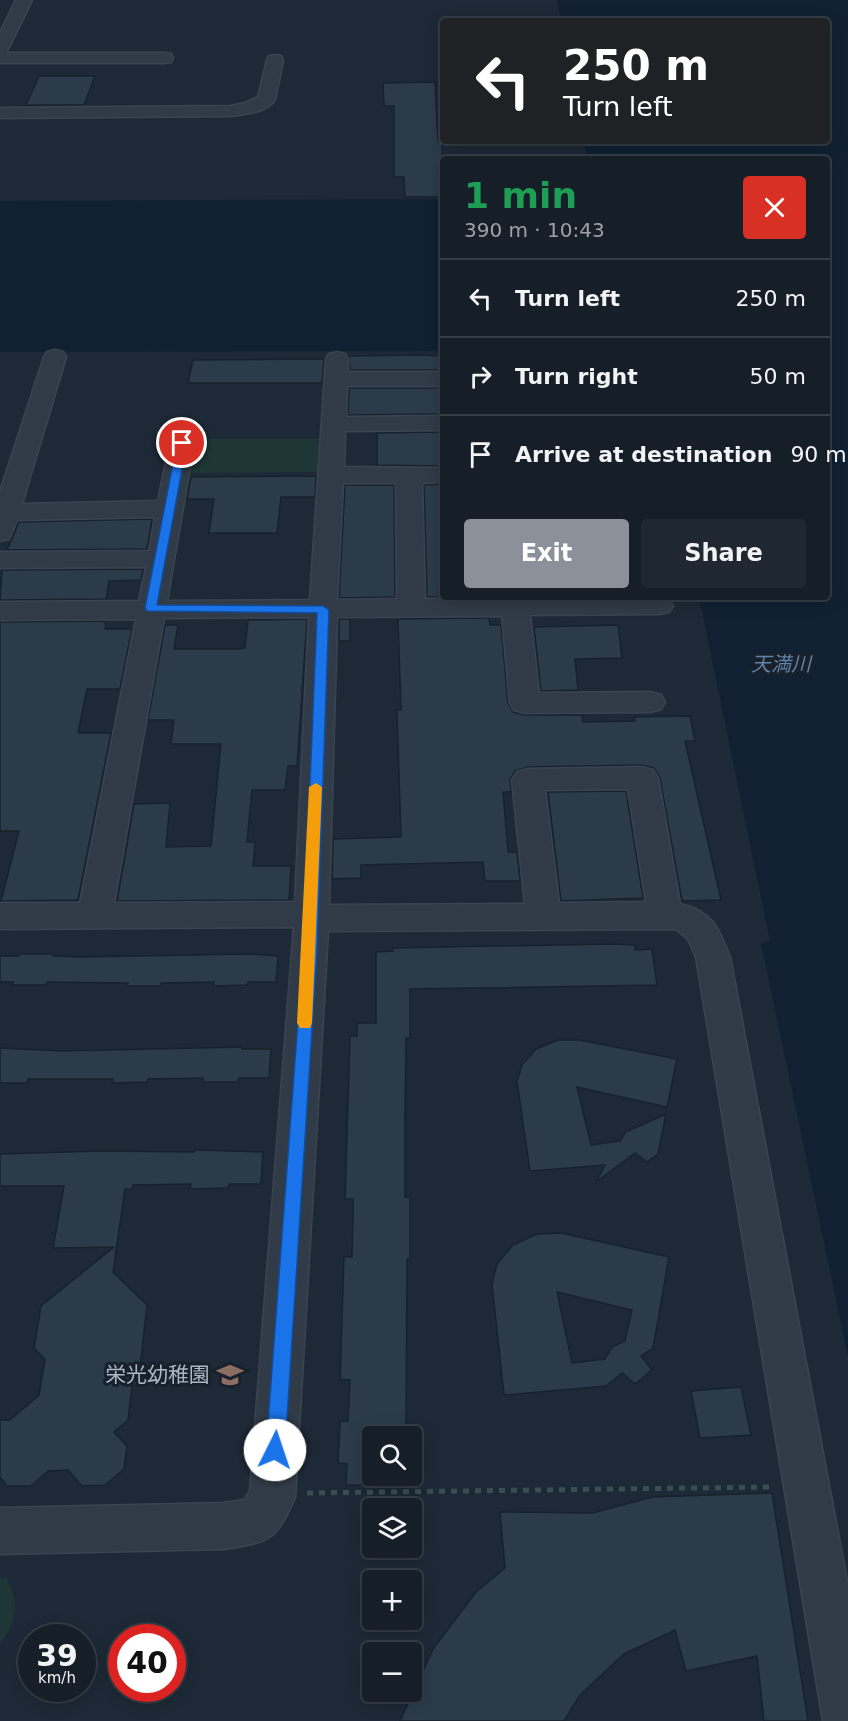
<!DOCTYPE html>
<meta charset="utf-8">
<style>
body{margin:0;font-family:"DejaVu Sans","Noto Sans JP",sans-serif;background:#1f2730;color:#f1f3f6;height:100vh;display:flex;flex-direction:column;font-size:22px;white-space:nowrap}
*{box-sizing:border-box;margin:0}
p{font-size:20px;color:#9ea2a8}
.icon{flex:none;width:33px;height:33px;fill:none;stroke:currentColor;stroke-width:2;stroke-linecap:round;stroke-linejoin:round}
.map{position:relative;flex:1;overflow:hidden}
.panel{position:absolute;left:440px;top:156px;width:390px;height:444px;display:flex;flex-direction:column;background:#161f28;border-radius:6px;box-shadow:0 3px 15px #0003,0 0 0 2px #353d45}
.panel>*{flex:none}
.top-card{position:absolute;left:440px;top:18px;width:390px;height:126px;border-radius:6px;box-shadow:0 3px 15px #0003,0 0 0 2px #353d45;background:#202124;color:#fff;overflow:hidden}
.tools{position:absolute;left:362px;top:1426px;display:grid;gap:12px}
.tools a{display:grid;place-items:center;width:60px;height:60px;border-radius:6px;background:#161f28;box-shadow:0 3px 15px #0003,0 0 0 2px #353d45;font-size:30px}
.speed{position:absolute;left:18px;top:1624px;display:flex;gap:12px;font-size:30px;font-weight:700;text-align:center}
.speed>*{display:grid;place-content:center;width:78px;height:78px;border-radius:50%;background:#161f28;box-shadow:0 3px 15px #0003,0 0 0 2px #353d45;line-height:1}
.speed small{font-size:15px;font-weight:400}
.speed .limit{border:9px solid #d22;background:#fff;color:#111}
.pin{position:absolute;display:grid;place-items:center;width:51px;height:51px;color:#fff;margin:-26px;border:3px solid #fff;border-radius:50%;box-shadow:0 2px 6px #0007}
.me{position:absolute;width:66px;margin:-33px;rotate:4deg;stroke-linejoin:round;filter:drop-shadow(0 0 4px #0008)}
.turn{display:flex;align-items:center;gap:21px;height:126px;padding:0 24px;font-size:27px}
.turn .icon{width:78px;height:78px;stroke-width:2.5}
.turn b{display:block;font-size:42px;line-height:51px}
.round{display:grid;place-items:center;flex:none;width:63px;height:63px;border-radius:6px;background:#1f2730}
.head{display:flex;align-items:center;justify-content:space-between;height:102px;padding:0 24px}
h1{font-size:36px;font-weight:800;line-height:45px;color:#1e9e55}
.primary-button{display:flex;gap:12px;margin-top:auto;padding:12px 24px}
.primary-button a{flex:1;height:69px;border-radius:6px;background:#8c9099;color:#fff;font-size:24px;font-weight:800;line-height:69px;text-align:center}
.primary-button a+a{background:#1f2730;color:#f1f3f6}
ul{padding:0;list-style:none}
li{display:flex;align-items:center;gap:18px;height:78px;padding:0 24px;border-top:2px solid #353d45}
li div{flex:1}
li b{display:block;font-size:22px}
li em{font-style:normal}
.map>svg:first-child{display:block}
.green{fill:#1f3637}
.water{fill:#112133}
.building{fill:#2c3b4a;stroke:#18222d;stroke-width:1.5;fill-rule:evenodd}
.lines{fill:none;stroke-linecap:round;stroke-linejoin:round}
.minor-casing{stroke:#3a4450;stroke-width:3}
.path{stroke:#384f50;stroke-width:5;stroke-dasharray:6 6;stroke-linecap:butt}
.minor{fill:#313b47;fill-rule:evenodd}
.route{fill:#1a73e8;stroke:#114b97;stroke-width:1.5}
.slow{fill:#f59e0b}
.labels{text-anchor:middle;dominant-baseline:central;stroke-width:6;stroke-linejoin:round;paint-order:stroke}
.water-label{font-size:20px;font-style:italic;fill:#6082a6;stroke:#17202b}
.near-poi-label{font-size:21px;fill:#aab6c4;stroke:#17202b;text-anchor:end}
</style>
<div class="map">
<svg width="848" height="1721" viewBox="0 0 848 1721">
<rect width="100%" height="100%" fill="#1d2936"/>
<path class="green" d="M188 439H326L324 472 182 473Z
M0 1578H6C20 1602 17 1622 0 1643Z"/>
<path class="water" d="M557 0H848V1357L761 943 770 941 699 597H826V159H587L583 141H826V21H561Z
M442 199V351L0 352V201Z"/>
<path class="building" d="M39 76H95L84 105H26Z
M435 82 438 141H442V197H405L404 177H394V106H384L383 83Z
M421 355 442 356V370H350L349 356Z
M324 359 322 383H188L193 360Z
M349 388H442V414L348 415Z
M442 432V466L377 465V433Z
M316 476 315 497H281L277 533H209L214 499H187L191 477Z
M442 484V597H427L424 485Z
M345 485H394L395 597 339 598Z
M152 519 147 549 7 550 19 522Z
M143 569 141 580 109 581 106 599 0 600 2 570Z
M489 618 490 625H501L508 703 513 712 525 715H582L583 722 635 721 634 717 690 716 695 741H685L721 900 682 901 660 778 654 768 642 765 528 767 515 771 510 780 511 792H503L508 852H517L520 881H485L483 862 361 865V878L332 879 333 839 401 837 397 710H401L398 619Z
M307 619 297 766H288L285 790H252L247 842H255L253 866H291L289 900 117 901 134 804 170 803 166 847 211 846 221 744H171L174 720H148L165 625H178L174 649H237L245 648 248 620Z
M339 619H350V641H339Z
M102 621 106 623 105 629H132L120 689H87L78 733H111L78 900 1 901 19 831H0V622Z
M618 625 622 658 575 659 578 690 541 691 534 627Z
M626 791 643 898 561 901 548 792Z
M613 944 635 945V950L652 949 657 985 410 989V1038H406L405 1119V1197H410V1259H407L406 1437H372V1476H411L412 1461V1485H346L347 1464 338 1463 340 1421H348L350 1380 340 1379 344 1257H352L353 1215V1199H345L350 1036H357V1023H376V952L393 951V948Z
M19 954H53V956L80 957 250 954 278 956 276 982H248L247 985 213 986 214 982 161 983V986H127L128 983 47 982 46 985H12L13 982H0V956H19Z
M558 1040H579L677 1059 667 1107 577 1087 591 1145 620 1141 626 1132 666 1114 658 1154 647 1162 635 1153 596 1182 605 1165 530 1171 517 1081 522 1065 536 1049Z
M242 1047V1049H271L269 1078H239L238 1082H203V1078L148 1079 147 1082 112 1083 113 1079H28L27 1083H0V1048L63 1051Z
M195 1150 263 1152 261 1184H229L228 1188 190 1189 191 1184 133 1185 132 1189H125L113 1272 147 1305 138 1385H132L128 1420 114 1432 127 1446 124 1469 105 1485 82 1486 68 1470 48 1471 31 1486H7L0 1477V1420H10L39 1395 45 1359 34 1348 41 1306 114 1247 53 1248 64 1186H0V1154L101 1151 194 1152Z
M561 1233 669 1257 653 1348 641 1356 652 1370 635 1384 622 1373 606 1386 504 1395 492 1284 497 1264 513 1245 537 1234ZM557 1292 632 1310 625 1341 612 1347 605 1359 572 1363Z
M741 1387 751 1435 700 1438 691 1391Z
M772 1493 808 1721H764L757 1656 686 1671 675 1630 624 1654 580 1695 564 1721H400L433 1649 476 1592 505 1568 500 1512 593 1513 652 1497Z"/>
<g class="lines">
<g class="minor-casing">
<path id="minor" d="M16 0H32L6 53H165L171 54 173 58 171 62 165 63H0V33Z
M275 55 281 56 283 60 275 100C265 113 246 114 231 116L0 118V108L231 106 245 103 258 97 267 60 269 56Z
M55 350 63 352 66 357 22 504 158 501 170 443 173 438 182 436 191 438 194 443 167 601 310 600 326 359 329 354 337 352 345 354 348 359V372H442V386H347L346 417 442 416V430L345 431 344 467 442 468V482L422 483 425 599 659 598 669 600 673 606 669 612 659 614 530 615 539 693 650 692 661 695 665 702 661 709 650 712 525 713 514 710 510 703 502 616 337 617 329 905 525 904 512 780 517 772 528 769 642 767 653 770 658 778 680 904C713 912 718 928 730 957L848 1587V1721H823L696 957 688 939 676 929 328 931 295 1497C276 1541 270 1542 224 1549L0 1554V1508L224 1503 244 1500 250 1491 294 927 0 929V903H80L136 619 0 620V602L139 601 146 567 0 568V552L149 551 155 517 17 520 9 539 0 541V492L44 357 47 352ZM343 483H396L397 599 337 600ZM309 617 295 902 114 903 164 618ZM628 789 646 902 559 903 545 790Z"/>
</g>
<path class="path" d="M307 1493 771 1487"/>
<use href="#minor" class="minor"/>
</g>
<path class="route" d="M182 440 187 443 157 605 323 606 329 610 317 953 285 1450 282 1457 275 1459 269 1457 266 1450 303 953 317 613 147 611 145 608 177 443Z"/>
<path class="slow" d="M316 783 322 787 312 1023 310 1028H300L297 1023 309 787Z"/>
<defs>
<g id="school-bare" transform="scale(2.07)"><path d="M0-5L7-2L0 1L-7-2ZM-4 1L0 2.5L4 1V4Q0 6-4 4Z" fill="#8d6e63" stroke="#17202b" stroke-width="2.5" paint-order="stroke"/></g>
</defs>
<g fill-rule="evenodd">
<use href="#school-bare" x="230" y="1375"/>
</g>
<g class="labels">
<g class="water-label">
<text x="781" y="664">天満川</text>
</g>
<g class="near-poi-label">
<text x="210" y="1375">栄光幼稚園</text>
</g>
</g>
</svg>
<div class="tools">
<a><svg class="icon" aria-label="search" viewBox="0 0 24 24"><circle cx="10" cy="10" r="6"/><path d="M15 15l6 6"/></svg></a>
<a><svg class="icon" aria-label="layers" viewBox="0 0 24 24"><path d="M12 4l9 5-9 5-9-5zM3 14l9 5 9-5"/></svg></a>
<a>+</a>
<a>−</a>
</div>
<div class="speed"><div>39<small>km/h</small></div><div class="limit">40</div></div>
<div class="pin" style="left:182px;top:443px;background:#d93025"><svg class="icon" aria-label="arrive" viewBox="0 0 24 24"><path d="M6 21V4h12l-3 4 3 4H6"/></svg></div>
<svg class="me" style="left:275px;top:1450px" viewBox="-20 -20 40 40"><circle r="19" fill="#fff"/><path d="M0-13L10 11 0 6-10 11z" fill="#1a73e8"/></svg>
<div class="top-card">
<div class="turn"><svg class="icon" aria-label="left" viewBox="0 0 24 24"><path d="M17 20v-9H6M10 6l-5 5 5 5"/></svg><div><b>250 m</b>Turn left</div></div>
</div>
<section class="panel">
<div class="head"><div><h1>1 min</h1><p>390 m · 10:43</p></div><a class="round" style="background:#d93025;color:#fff"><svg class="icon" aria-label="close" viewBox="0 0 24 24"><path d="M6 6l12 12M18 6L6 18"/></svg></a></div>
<ul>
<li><svg class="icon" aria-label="left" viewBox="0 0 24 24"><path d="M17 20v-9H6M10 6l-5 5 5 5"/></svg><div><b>Turn left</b></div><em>250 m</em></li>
<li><svg class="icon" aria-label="right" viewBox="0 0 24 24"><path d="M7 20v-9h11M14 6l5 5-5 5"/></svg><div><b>Turn right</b></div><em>50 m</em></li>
<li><svg class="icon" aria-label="arrive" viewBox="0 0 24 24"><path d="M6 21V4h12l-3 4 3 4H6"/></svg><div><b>Arrive at destination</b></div><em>90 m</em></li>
</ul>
<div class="primary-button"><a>Exit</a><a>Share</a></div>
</section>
</div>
